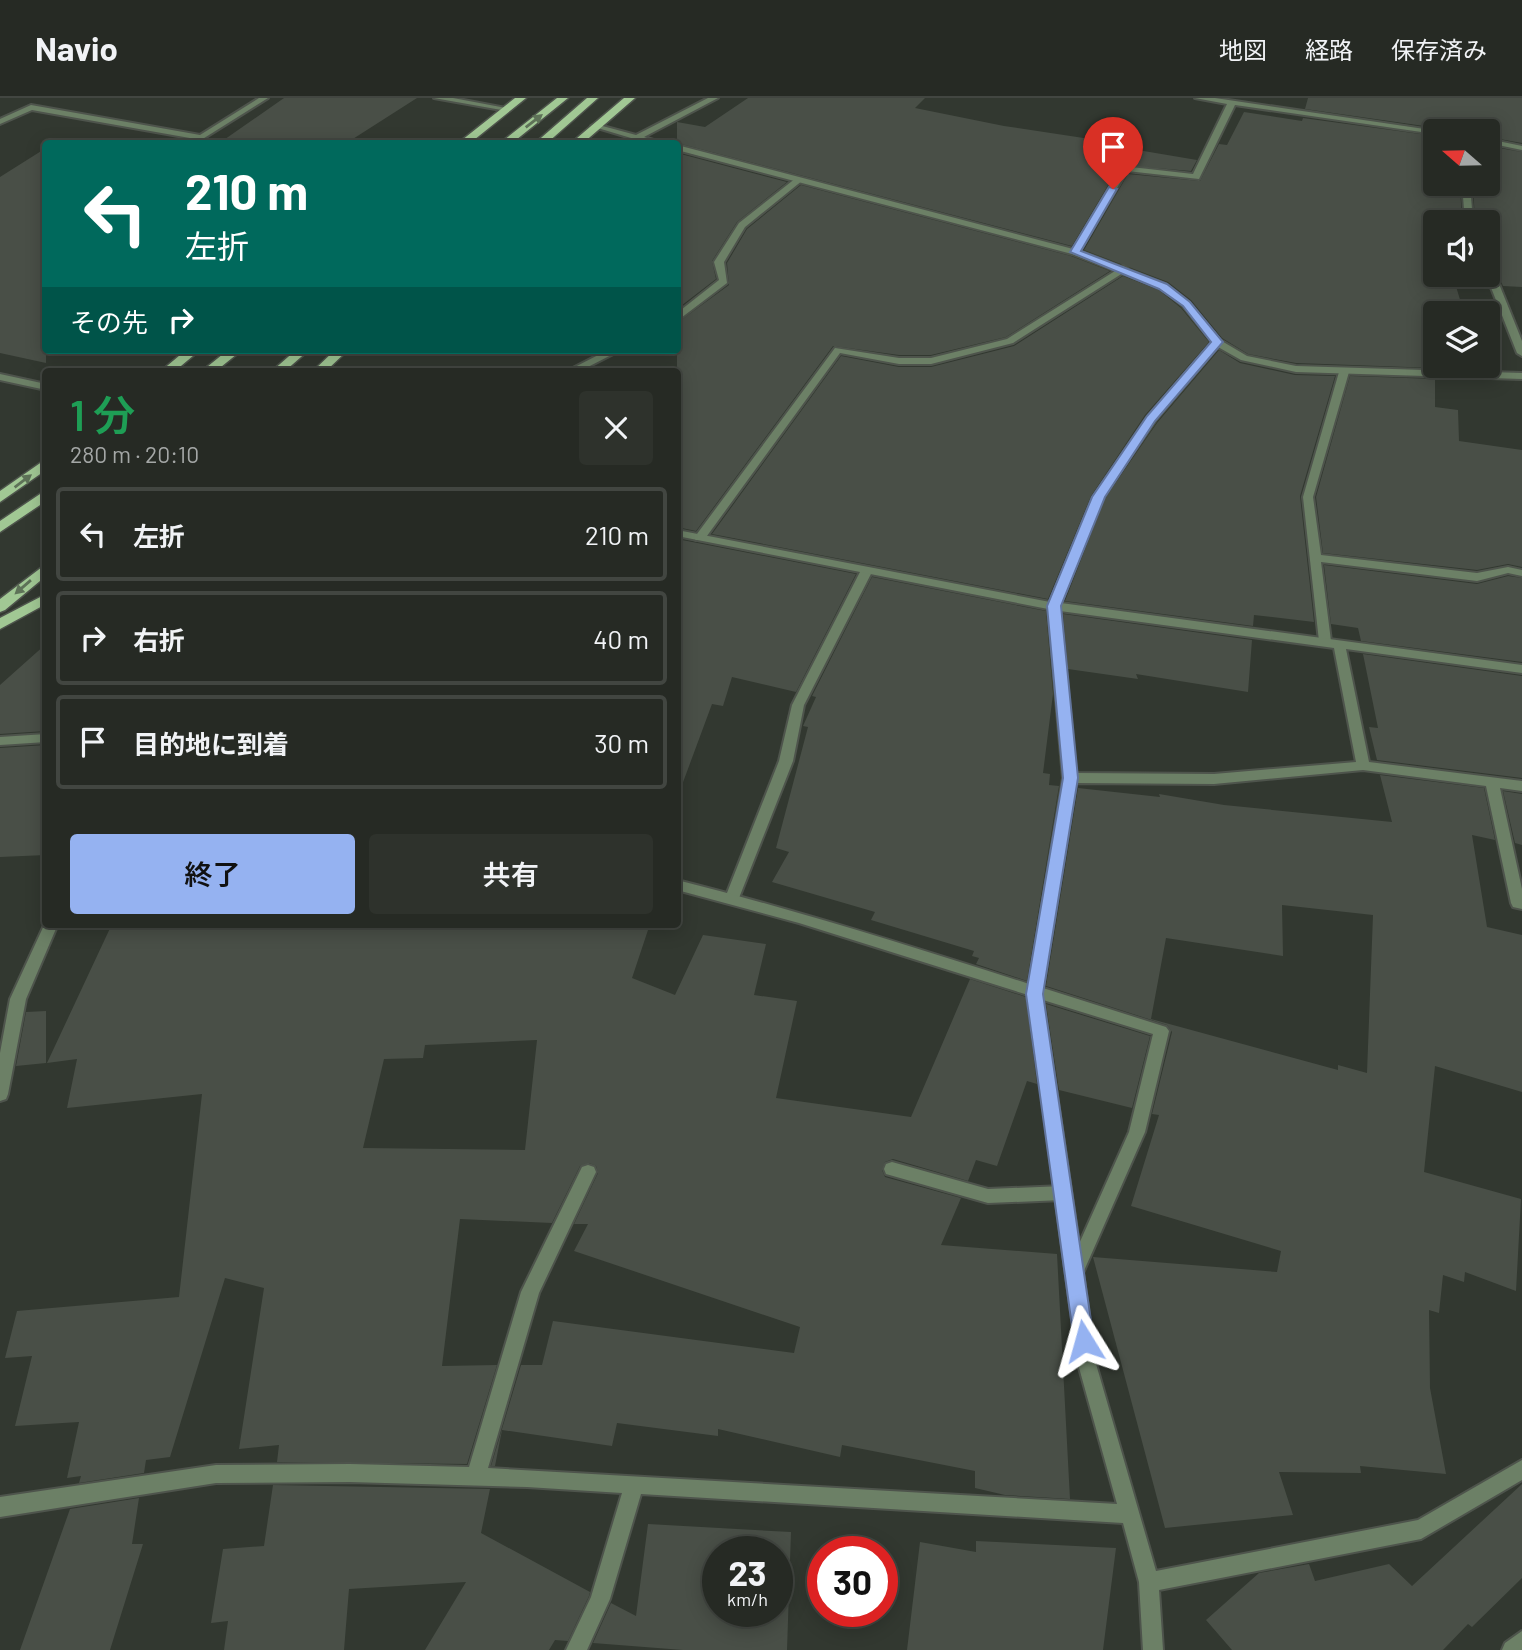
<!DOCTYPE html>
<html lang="ja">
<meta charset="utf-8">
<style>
body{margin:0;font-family:Barlow,"Noto Sans JP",sans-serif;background:#2e322c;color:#f1f3f6;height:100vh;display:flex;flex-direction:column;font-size:26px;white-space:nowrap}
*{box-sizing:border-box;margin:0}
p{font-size:23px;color:#a4a7a6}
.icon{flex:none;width:38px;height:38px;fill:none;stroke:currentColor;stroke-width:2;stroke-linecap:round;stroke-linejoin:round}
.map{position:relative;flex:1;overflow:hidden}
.side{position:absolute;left:42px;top:270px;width:639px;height:560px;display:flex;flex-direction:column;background:#262a24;border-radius:7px;box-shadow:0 4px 18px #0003,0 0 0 2px #424641}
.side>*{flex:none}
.top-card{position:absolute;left:42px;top:42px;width:639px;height:214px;border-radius:7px;box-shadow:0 4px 18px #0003,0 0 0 2px #424641;background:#00695c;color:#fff;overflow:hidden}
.needle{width:46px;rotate:290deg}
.controls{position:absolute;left:1423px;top:21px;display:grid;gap:14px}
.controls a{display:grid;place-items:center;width:77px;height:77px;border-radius:7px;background:#262a24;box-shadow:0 4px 18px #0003,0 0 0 2px #424641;font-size:35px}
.speed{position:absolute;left:702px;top:1438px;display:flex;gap:14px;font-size:35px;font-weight:700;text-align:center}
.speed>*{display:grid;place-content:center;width:91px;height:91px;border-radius:50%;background:#262a24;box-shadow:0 4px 18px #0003,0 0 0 2px #424641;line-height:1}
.speed small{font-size:18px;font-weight:400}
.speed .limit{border:10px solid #d22;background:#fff;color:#111}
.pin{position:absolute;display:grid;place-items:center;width:60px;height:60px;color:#fff;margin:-72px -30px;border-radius:50% 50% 50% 0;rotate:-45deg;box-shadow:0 0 7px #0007}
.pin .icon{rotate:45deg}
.me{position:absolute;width:77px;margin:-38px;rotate:352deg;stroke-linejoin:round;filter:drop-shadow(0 0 5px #0008)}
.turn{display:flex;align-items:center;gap:24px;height:147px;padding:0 28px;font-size:32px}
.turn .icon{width:91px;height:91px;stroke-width:2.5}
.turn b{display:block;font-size:49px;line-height:60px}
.then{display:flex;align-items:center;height:66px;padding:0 28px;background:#0003;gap:14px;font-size:26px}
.round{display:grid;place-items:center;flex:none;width:74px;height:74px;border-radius:7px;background:#2e322c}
.summary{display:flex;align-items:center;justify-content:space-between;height:119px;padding:0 28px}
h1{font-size:42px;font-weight:600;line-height:52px;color:#1e9e55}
.button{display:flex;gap:14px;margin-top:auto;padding:14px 28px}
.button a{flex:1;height:80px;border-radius:7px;background:#95b2f1;color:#111;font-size:28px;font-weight:600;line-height:80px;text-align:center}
.button a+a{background:#2e322c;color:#f1f3f6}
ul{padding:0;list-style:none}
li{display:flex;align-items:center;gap:21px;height:94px;margin:0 14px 10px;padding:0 14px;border:4px solid #424641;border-radius:7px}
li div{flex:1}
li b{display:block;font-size:26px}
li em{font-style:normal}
header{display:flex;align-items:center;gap:42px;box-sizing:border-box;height:98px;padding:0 35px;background:#262a24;border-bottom:2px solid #424641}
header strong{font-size:33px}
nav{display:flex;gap:38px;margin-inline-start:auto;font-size:24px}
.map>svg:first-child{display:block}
.building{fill:#494f47;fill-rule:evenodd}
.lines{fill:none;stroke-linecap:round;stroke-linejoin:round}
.lane-casing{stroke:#4e544c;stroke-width:4}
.street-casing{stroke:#4e544c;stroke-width:4}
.primary-casing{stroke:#4e544c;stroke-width:3}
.lane{fill:#6c8066;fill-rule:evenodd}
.street{fill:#6c8066;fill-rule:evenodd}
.primary{fill:#a1c894;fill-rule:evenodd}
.oneway{fill:#5e7258}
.route{fill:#95b2f1;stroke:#61749d;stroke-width:2}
</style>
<header>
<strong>Navio</strong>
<nav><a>地図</a><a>経路</a><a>保存済み</a></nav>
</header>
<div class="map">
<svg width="1522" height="1552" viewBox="0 0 1522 1552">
<rect width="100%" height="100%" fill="#323830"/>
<path class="building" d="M284 0H417L345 46H218Z
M748 0H925L915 10 1004 28 1110 44 1108 47 1197 62 1191 73 1120 67 1072 148 677 45V24L705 29Z
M1308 0H1522V45L1488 39V33H1441L1438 30 1305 11Z
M1244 14 1302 23 1303 20 1435 38V86H1460L1462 124H1435V177H1483L1487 187 1455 185 1464 215H1435V270L1296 265 1248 256 1222 240 1191 202 1168 184 1084 152 1128 76 1200 83 1219 46 1227 47Z
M1488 48 1522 54V189L1503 188 1495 170 1488 166V124H1475L1473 86H1488Z
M46 50V265L0 255V79Z
M677 55 787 84 737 124 712 163 716 181 677 211Z
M801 87 1071 158 1110 173 1006 239 931 257H899L833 248 696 433 677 429V225L729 187 727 165 747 131Z
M1123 178 1159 192 1181 210 1209 244 1145 317 1091 398 1048 501 712 436 841 258 899 269H931L1014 248Z
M1219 252 1240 265 1295 277 1335 278 1300 398 1314 524 1254 517 1253 528 1065 503 1105 400 1157 325Z
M1350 278 1435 281V309L1458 312 1459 343 1522 352V469L1508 466 1477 472 1323 455 1316 399Z
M677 441 856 476 796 594 732 579 723 608 712 606 682 687 677 686Z
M1324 467 1477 486 1508 478 1522 480V564L1361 543 1358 530 1331 526Z
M872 479 1046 513 1053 596 1043 675 1050 676 1049 687 1059 688 1027 883 976 866 979 860 972 858 974 853 871 822 875 814 772 784 789 754 776 750 808 629 803 628 816 599 812 598Z
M1063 516 1252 542 1248 594 1136 576 1138 581 1068 571Z
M46 546V633L0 636V587Z
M1363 556 1522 578V680L1377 662 1369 629 1378 630Z
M46 647V757L0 759V650Z
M1380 677 1484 690 1495 742 1472 737 1487 829 1522 837V994L1435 968 1424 1074 1521 1101 1516 1193 1465 1174 1464 1184 1443 1177 1439 1215 1429 1212 1430 1290 1446 1376 1360 1368 1361 1375 1279 1374 1293 1417 1165 1430 1093 1159 1277 1174 1281 1153 1131 1108 1159 1017 1152 1016 1172 934 1167 927 1046 888 1078 690 1160 699 1159 696 1224 707 1392 724ZM1282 807 1373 817 1367 975 1338 967V972L1151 921 1166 840 1283 858Z
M1503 693 1522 696V747L1515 745Z
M112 826H650L632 880 675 897 703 837 766 846 754 897 797 903 776 1000 911 1019 970 881 1026 899 1037 986 1027 983 997 1068 976 1062 968 1083 893 1061 885 1064 882 1072 885 1079 961 1100 941 1147 1057 1156 1070 1401 1005 1397 975 1390V1373L842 1347 840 1359 718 1331V1338L617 1325 612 1348 502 1332 495 1368H491L521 1267H542L553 1223 794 1255 800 1229 574 1153 588 1126H574L598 1075 596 1068 589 1065 580 1068 552 1125 460 1121 442 1268 497 1267 467 1366 277 1364 279 1347 239 1351 264 1190 225 1180 170 1359 146 1362 144 1375 79 1385 81 1378 67 1380 79 1324 15 1328 32 1258 5 1260 17 1213 179 1199 202 996 67 1010 77 961 47 965ZM537 942 525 1052 363 1050 384 961 423 960 425 947Z
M1046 906 1150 938 1132 1010 1059 992Z
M46 913V965L16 968 26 914Z
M1522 1386V1480L1472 1529 1468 1526 1443 1552H1232L1206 1522 1259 1475 1309 1466 1315 1483 1389 1466 1412 1488Z
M273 1387 490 1391 481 1435 590 1494 589 1498 568 1543 555 1542 549 1552H425L466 1484 349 1491 344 1552H224L228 1523 211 1525 223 1451 264 1448Z
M139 1400 132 1446H143L110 1552H20L70 1411Z
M648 1426 791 1434 787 1552H683L593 1545 611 1505 636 1518ZM718 1454H777V1514H718Z
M976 1443 1116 1450 1103 1552H907L920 1444 976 1454Z"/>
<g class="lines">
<g class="lane-casing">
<path id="lane" d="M796 80 803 82 745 129 724 164 727 185 677 223V215L719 182 714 164 739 125Z
M1123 168 1128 171 1126 173 1013 245 931 266H899L840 255 704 442H696L694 440 835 250 899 260H931L1007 241Z
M608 252H621L580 273H567Z
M1344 271 1349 274 1313 399 1321 457 1477 475 1508 469 1522 472V478L1508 475 1477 483 1321 464 1331 543 1325 547 1319 543 1303 399 1339 274Z
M867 469 873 472 804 607 793 663 739 800 737 804H727L725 800 779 663 792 607 861 472Z
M892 1064 988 1091 1063 1088 1069 1090 1071 1095 1069 1100 1063 1102 988 1105 886 1076 884 1071 886 1066Z"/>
</g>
<g class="street-casing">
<path id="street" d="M259 0H268L201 42 32 12 0 26V21L31 7 200 37Z
M434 0H453L511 11 507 13Z
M708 0H718L644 39 666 46H651L591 28 595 26 636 37Z
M1195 0H1215L1438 33H1435V36L1235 7 1199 81 1127 73 1080 153 1166 186 1189 204 1220 242 1247 258 1296 268 1522 275V281L1296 274 1241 262 1218 249 1155 323 1103 399 1061 505 1522 567V575L1346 551 1369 664 1522 683V693L1500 690 1522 791V811L1513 809 1511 805 1486 688 1363 672 1214 686 1076 685 1043 890 1166 929 1169 933 1145 1034 1083 1175 1096 1266 1156 1473 1418 1422 1522 1362V1382L1421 1441 1159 1492 1163 1552H1143L1139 1484 1123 1425 641 1396 610 1501 587 1552H566L591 1499 622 1395 527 1389 350 1384 216 1385 0 1419V1399L216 1367 350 1366 469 1369 521 1194 582 1069 588 1067 594 1069 596 1074 539 1195 488 1370 1117 1406 1078 1266 1028 897 799 825 677 792V782C796 812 913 849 1029 886L1063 680 1048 511 677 438V432L1050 504 1093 399 1147 319 1212 244 1183 208 1160 190 1072 156 677 52V47L1073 151 1122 68 1193 76 1227 6ZM1060 513 1334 550 1356 664 1214 676 1076 675ZM1043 902 1153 936 1129 1034 1079 1146Z
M1488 41 1522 48V52L1488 45Z
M1462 86H1470L1473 124H1465Z
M1488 168 1493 171 1522 243V258L1517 255 1486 177Z
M0 276 46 286V292L0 282Z
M46 636V644L0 647V639Z
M46 823V826H58L26 901 8 996 6 1001 0 1003V955L10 901Z
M1522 1533V1552H1502L1505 1545Z"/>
</g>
<g class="primary-casing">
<path id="primary" d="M515 0H526L469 46H457Z
M557 0H568L511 46H499Z
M587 0H598L546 46H534Z
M624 0H635L582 46H570Z
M186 252H200L175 273H161Z
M228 252H242L216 273H202Z
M296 252H309L285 273H272Z
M335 252H348L326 273H313Z
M46 361V372L0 404V393Z
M46 392V403L0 434V423Z
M46 466V478L5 512 0 514V501Z
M46 496V506L0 531V520Z"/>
</g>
<use href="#lane" class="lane"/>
<use href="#street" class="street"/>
<use href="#primary" class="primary"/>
</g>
<defs><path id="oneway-solid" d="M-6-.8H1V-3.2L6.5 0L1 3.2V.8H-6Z" transform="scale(1.75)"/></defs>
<g class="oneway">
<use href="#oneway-solid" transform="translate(534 23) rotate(-38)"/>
<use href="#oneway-solid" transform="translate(23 383) rotate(-37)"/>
<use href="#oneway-solid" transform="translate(23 489) rotate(139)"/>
</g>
<path class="route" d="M1109 89 1117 91 1081 153 1167 186 1190 204 1223 244 1155 323 1105 399 1061 508 1078 680 1043 896 1094 1243 1091 1250 1084 1253 1077 1250 1074 1243 1026 896 1063 680 1047 508 1092 399 1147 318 1211 244 1183 208 1159 191 1070 154Z"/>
</svg>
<div class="controls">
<a><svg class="needle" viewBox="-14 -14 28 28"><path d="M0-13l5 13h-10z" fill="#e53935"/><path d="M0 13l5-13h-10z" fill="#a4a7a6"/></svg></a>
<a><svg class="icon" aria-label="sound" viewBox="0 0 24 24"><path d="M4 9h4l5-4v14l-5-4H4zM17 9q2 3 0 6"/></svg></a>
<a><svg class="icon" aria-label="layers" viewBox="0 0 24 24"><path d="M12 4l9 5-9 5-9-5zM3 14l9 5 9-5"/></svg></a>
</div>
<div class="speed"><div>23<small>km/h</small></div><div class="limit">30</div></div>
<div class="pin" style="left:1113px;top:91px;background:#d93025"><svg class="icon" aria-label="arrive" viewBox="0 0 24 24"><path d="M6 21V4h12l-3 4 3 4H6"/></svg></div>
<svg class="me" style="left:1084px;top:1243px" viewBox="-20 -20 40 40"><path d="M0-17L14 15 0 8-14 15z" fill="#95b2f1" stroke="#fff" stroke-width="4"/></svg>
<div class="top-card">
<div class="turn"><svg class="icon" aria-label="left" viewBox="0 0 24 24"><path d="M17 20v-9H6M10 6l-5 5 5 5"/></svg><div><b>210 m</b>左折</div></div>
<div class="then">その先<svg class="icon" aria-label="right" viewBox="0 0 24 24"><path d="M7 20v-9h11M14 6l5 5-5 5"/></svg></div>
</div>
<section class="side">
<div class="summary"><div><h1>1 分</h1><p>280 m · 20:10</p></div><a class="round"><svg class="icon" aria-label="close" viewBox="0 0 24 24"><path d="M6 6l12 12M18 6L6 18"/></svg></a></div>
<ul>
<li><svg class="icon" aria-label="left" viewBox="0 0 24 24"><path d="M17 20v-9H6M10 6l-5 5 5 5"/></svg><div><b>左折</b></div><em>210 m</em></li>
<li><svg class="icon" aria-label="right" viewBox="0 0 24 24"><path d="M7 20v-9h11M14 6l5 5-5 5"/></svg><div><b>右折</b></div><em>40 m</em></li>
<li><svg class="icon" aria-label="arrive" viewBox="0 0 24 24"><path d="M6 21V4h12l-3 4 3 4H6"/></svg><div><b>目的地に到着</b></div><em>30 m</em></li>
</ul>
<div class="button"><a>終了</a><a>共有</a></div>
</section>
</div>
